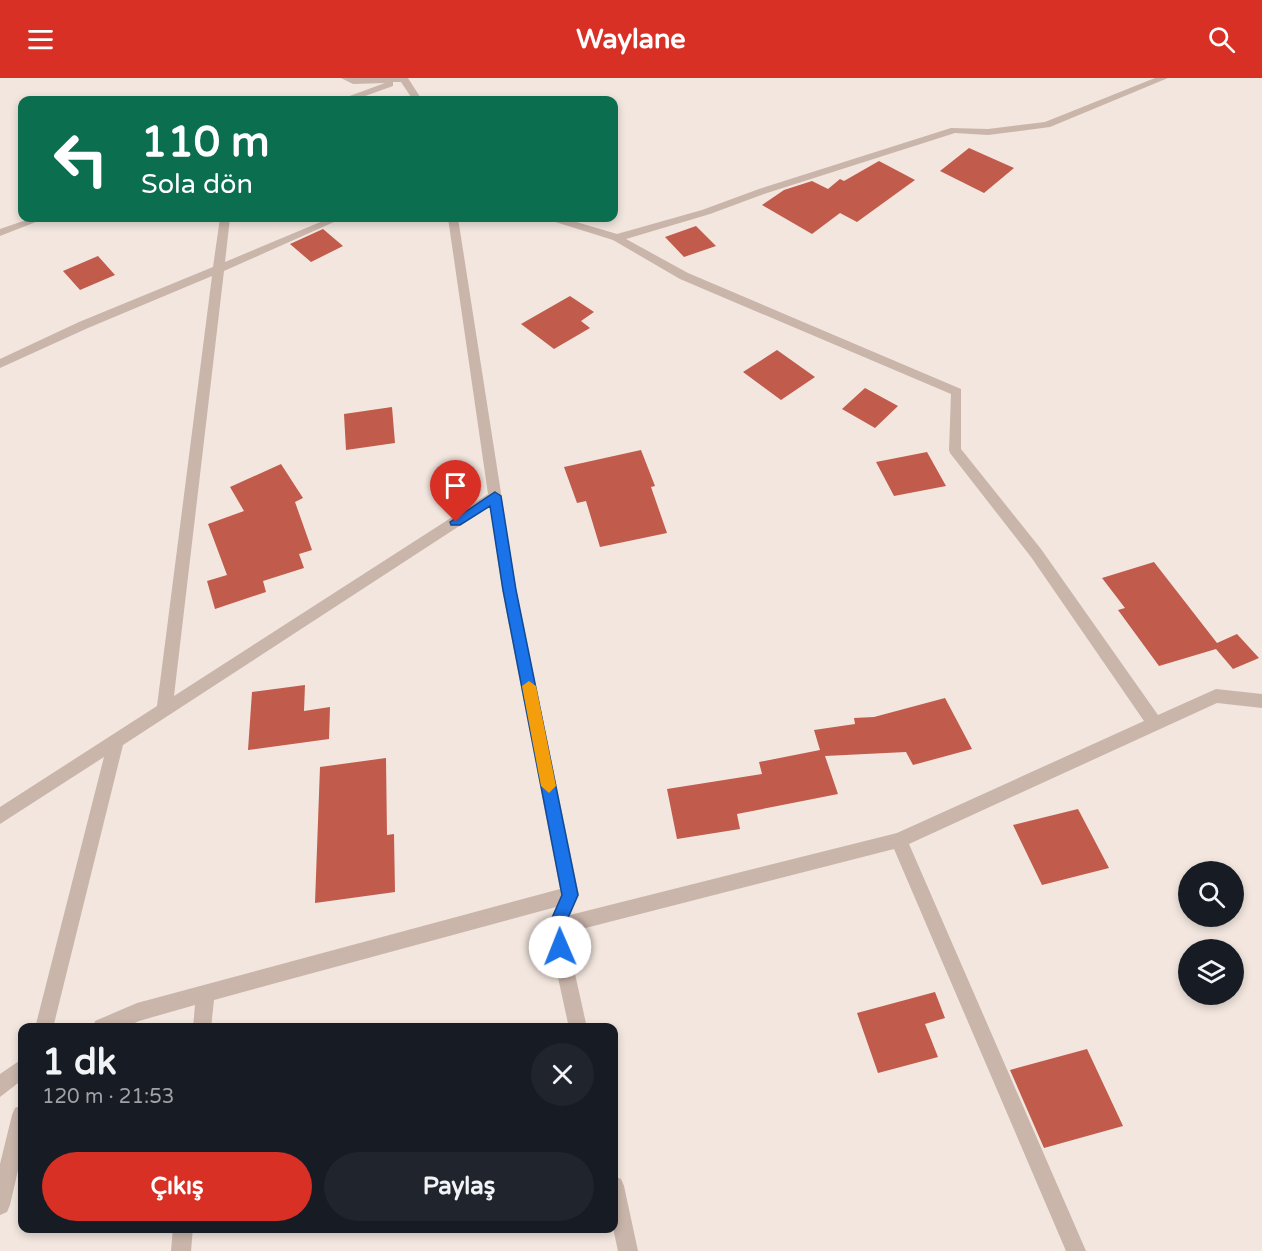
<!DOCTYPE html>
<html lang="tr">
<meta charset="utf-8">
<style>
body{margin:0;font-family:"Varela Round",sans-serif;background:#20242c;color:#f1f3f6;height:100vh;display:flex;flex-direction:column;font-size:22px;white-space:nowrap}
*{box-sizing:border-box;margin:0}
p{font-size:20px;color:#9ea1a6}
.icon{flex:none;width:33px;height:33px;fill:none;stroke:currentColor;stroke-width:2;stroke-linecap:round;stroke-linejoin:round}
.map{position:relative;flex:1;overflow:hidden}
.drawer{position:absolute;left:18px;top:945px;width:600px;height:210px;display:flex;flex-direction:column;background:#171b24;border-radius:12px;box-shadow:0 3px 9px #0003}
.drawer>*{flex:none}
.top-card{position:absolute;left:18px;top:18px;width:600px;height:126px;border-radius:12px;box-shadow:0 3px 9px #0003;background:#0b6e4f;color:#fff;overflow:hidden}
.tools{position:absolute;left:1178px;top:783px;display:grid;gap:12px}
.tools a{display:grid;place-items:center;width:66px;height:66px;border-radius:50%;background:#171b24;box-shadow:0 3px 9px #0003;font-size:30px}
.pin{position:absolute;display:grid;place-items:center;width:51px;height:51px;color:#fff;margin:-62px -26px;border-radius:50% 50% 50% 0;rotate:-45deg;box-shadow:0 0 6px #0007}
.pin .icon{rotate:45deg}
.me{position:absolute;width:66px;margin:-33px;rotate:359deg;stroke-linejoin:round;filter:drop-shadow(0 0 4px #0008)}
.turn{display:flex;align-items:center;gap:21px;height:126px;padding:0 24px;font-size:27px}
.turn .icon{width:78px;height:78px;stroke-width:2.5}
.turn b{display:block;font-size:42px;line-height:51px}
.round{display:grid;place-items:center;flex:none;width:63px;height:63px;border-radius:32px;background:#20242c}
.summary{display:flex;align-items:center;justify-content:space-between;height:102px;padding:0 24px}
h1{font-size:36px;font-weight:700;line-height:45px}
.action{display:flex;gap:12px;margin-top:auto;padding:12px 24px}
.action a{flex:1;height:69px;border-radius:36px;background:#d93025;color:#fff;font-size:24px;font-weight:700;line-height:69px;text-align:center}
.action a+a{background:#20242c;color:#f1f3f6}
header{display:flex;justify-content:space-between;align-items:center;height:78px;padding:0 24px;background:#d93025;color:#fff;font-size:27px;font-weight:700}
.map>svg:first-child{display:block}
.building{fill:#c15b4c}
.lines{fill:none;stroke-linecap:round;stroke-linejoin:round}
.minor{fill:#c9b5aa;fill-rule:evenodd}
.route{fill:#1a73e8;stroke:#114b97;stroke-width:1.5}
.slow{fill:#f59e0b}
</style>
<header><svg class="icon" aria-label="menu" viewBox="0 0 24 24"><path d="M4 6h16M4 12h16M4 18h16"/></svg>Waylane<svg class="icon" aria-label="search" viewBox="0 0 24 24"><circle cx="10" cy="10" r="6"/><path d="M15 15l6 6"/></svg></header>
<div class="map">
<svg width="1262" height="1173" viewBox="0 0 1262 1173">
<rect width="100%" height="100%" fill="#f2e6de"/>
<path class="building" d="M969 70 1014 90 984 115 940 93Z
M879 83 915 102 857 144 840 135 812 156 762 127 784 112 812 103 828 111 840 101 844 103Z
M696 148 716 168 684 179 665 159Z
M323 151 343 168 311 184 290 166Z
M98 178 115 197 80 212 63 193Z
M570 218 594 234 581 243 590 250 554 271 521 246Z
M777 272 815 299 781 322 743 294Z
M865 310 898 328 875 350 842 331Z
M392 329 395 365 346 372 344 336Z
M641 372 655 408 651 409 667 455 600 469 586 423 577 425 564 389Z
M927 374 946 408 894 418 876 384Z
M281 386 303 420 295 424 312 472 299 476 304 490 263 503 266 514 215 531 207 503 227 497 208 446 244 433 230 409Z
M1154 484 1217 565 1237 556 1259 580 1233 591 1216 571 1159 588 1118 532 1125 530 1102 500Z
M305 607 304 633 330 629 329 661 248 672 252 614Z
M945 620 972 671 913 687 906 674 825 678 838 716 737 736 740 751 677 761 667 711 762 696 759 684 820 672 814 652 855 646 854 640 874 639Z
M386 680 387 757 394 756 395 814 315 825 320 689Z
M1078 731 1109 790 1042 807 1013 747Z
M935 914 945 940 925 946 938 979 878 995 857 935Z
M1087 971 1123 1048 1044 1070 1010 992Z"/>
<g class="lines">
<path class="minor" d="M341 0H408L422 22H413L401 4H393V8L354 22H343L344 20 385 5 353 6Z
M1155 0H1168L1050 49 988 57 955 55 767 115 710 136 626 161 688 195 961 311V371L1041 471 1158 637 1216 611 1262 616V630L1217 625 909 766 1086 1173H1066L894 771 566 855 587 950H569L547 849 556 829 214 922 211 950H193L195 927 139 943 124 950H93L95 943 137 925 560 811 502 511 490 428 123 667 53 950H35L104 679 0 746V729L157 628 212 198 88 250 0 290V281L79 244 213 189 220 140H230L225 184 330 140H343L224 193 174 618 488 416 448 140H458L516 511 579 817 570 837 897 755 1144 643 1031 479 950 375 949 372 951 316 680 201 613 162 549 142 548 140H563L617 156 702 132 759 111 951 50 988 51 1045 44Z
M32 140H46L0 158V151Z
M22 981V1002L0 1019V996Z
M22 1027V1075L10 1127 7 1134 0 1137V1086L12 1037 15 1030Z
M614 1098 621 1101 624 1108 638 1173H618L613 1150Z
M173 1150H193L191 1173H171Z"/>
</g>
<path class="route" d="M495 414 501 418 516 512 578 817 564 849 568 869 566 874 560 877 555 874 548 849 562 817 503 512 490 428 460 447H451L450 444Z"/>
<path class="slow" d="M529 603 536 608 556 708 549 715 541 708 522 608Z"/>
</svg>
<div class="tools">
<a><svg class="icon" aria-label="search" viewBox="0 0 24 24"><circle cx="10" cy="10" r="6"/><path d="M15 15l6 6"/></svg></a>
<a><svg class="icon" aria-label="layers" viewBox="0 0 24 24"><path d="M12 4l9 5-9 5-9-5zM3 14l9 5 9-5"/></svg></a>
</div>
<div class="pin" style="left:456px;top:444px;background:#d93025"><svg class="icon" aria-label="arrive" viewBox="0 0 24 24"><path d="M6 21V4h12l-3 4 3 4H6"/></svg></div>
<svg class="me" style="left:560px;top:869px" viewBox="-20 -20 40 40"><circle r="19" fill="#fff"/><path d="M0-13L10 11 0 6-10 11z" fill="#1a73e8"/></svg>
<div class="top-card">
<div class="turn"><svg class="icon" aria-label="left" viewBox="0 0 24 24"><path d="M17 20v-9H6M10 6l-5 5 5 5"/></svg><div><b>110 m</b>Sola dön</div></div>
</div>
<section class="drawer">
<div class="summary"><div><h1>1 dk</h1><p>120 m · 21:53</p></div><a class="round"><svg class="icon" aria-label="close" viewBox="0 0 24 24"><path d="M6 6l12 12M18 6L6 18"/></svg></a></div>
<div class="action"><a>Çıkış</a><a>Paylaş</a></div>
</section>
</div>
